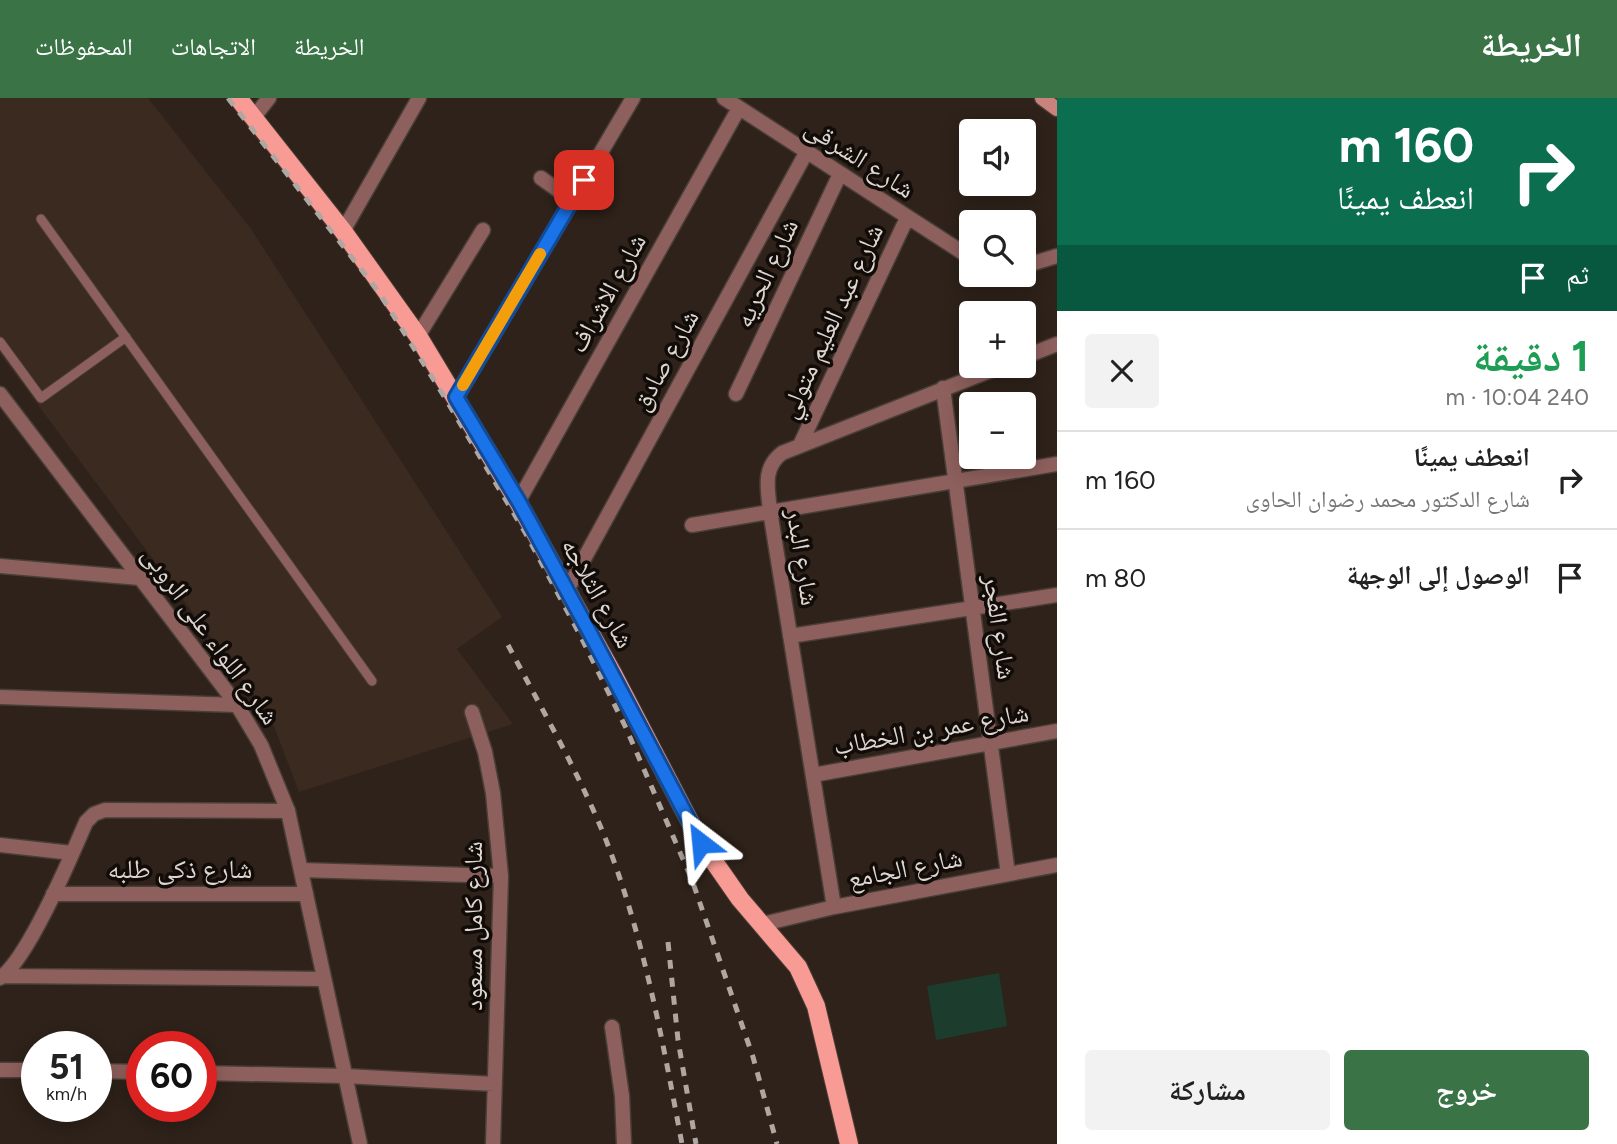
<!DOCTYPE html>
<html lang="ar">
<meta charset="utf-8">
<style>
body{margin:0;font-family:Figtree,"Noto Naskh Arabic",sans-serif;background:#f2f2f2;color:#222;direction:rtl;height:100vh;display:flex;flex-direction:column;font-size:26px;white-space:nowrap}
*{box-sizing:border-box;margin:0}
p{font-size:23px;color:#767676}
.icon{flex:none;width:38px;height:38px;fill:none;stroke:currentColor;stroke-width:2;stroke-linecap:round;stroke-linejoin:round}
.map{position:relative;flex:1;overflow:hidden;direction:ltr}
.panel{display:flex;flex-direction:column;background:#fff;width:560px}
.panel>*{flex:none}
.banner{background:#0b6e4f;color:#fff;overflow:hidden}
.tools{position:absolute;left:959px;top:21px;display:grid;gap:14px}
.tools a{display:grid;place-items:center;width:77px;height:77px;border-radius:7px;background:#fff;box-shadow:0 4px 18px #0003;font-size:35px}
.speed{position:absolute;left:21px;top:933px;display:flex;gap:14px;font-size:35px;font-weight:700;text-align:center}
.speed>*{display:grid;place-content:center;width:91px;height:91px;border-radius:50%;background:#fff;box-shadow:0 4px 18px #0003;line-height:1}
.speed small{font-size:18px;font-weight:400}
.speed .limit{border:10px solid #d22;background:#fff;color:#111}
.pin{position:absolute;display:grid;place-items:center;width:60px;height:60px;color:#fff;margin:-30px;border-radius:14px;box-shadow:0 4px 10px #0006}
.me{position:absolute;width:77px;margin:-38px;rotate:331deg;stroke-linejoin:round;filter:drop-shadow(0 0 5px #0008)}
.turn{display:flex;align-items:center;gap:24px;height:147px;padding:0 28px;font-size:32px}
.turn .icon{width:91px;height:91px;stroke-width:2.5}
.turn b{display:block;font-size:49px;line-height:60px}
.then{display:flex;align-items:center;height:66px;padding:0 28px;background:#0003;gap:14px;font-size:26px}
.round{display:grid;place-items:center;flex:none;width:74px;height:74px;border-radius:7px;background:#f2f2f2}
.overview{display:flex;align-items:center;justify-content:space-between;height:119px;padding:0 28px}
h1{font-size:42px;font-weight:700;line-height:52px;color:#1e9e55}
.primary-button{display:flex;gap:14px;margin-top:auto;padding:14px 28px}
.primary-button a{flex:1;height:80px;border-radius:7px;background:#397346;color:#fff;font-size:28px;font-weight:700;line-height:80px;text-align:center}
.primary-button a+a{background:#f2f2f2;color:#222}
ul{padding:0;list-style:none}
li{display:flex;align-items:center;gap:21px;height:98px;padding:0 28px;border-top:2px solid #e0e0e0}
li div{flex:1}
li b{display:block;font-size:26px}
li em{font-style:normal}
header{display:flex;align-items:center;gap:42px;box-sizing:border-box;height:98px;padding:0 35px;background:#397346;color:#fff}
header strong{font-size:33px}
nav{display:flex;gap:38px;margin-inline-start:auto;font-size:24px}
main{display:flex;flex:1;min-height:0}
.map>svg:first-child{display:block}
.built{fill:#3b2a1f}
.green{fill:#1c3d2d}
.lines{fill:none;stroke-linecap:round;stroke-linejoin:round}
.service-casing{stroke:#4a3f37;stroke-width:11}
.minor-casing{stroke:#4a3f37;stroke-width:17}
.tertiary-casing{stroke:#4a3f37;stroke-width:17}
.secondary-casing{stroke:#4a3f37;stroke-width:17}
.primary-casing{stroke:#4a3f37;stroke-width:20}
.service{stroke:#8e605d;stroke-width:9}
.minor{stroke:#8e605d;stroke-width:14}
.tertiary{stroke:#8e605d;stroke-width:14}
.secondary{stroke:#ca827d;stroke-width:14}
.primary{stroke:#f99b95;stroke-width:18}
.rail{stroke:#b0a7a2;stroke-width:5;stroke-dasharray:9 9;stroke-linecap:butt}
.route-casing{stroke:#114b97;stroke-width:18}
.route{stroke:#1a73e8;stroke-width:12}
.slow{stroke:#f59e0b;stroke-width:12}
.labels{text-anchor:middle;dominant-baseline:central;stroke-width:7;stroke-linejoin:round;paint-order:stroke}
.street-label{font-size:26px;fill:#ded6d1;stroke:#120c09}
</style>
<header>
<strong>الخريطة</strong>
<nav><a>الخريطة</a><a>الاتجاهات</a><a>المحفوظات</a></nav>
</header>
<main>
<section class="panel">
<div class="banner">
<div class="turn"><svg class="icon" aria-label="right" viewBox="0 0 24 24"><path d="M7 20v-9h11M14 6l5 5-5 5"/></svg><div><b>160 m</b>انعطف يمينًا</div></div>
<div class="then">ثم<svg class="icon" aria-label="arrive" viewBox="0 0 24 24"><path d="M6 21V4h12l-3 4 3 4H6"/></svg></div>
</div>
<div class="overview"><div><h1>1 دقيقة</h1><p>240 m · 10:04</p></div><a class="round"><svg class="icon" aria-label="close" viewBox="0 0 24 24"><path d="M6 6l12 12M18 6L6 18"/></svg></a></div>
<ul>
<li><svg class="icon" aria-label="right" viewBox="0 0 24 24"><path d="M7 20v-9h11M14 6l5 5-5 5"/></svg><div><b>انعطف يمينًا</b><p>شارع الدكتور محمد رضوان الحاوى</p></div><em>160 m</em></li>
<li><svg class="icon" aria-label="arrive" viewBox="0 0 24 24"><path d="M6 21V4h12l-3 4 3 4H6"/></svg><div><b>الوصول إلى الوجهة</b></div><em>80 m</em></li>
</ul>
<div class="primary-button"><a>خروج</a><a>مشاركة</a></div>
</section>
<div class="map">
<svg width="1057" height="1046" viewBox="0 0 1057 1046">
<rect width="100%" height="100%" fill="#2e221a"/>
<path class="built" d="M0 0H148L251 131 502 519 457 551 513 626 299 694 270 618 0 256Z"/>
<path class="green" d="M999 875 1007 928 936 942 927 888Z"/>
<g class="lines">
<g class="service-casing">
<path id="service" d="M41 121 372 583
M0 244 41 300 126 239"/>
</g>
<g class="minor-casing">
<path id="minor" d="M724 0 971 160
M254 19 269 0
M541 80 572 102
M343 133 419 0
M1024 168 1057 158
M418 238 483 132
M1024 259 1057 246
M943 290 1008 776
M736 296 840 76
M456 300 633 0
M800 347 907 120
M518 404 739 10
M692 427 1057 366
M0 468 140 480
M567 492 806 55
M790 538 1057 497
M0 599 237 607
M472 614 485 654 493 695 501 778 493 1046
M813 677 1057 633
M0 747 72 755
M301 772 501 778
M53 796H306
M834 809 770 413C768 391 762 370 782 355L1002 268
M763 826 834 809 1057 767
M3 878 324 881
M0 880C28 861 71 759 86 724L94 716 105 712 288 713
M612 929 622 998 624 1046
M0 972H37
M96 973 142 974
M201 975 345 978 495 986"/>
</g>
<g class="tertiary-casing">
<path id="tertiary" d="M0 296 237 607 261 647 288 713 360 1046"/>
</g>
<g class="secondary-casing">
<path id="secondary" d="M1042 0 1057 11"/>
</g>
<g class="primary-casing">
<path id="primary" d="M238 0 343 133 418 238 518 404 612 574 701 745 740 801 798 869 816 908 849 1046"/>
</g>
<use href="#service" class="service"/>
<use href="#minor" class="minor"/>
<use href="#tertiary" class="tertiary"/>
<use href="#secondary" class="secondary"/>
<use href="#primary" class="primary"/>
<path class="rail" d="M228 0 378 193 442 295 526 436 580 537 626 630 692 782 753 959 777 1046
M508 547C540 608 575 668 602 732 643 833 662 940 682 1046
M668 844 678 942 696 1046"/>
</g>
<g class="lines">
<g class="route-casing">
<path id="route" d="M584 82 456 299 519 404 589 533 701 745"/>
</g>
<use href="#route" class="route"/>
<path class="slow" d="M463 287 540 156"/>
</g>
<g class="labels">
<g class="street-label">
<text transform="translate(860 60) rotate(33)">شارع الشرقى</text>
<text transform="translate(766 175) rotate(-65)">شارع الحريه</text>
<text transform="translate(607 195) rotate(-61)">شارع الاشراف</text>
<text transform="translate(831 223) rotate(-65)">شارع عبد العليم متولي</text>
<text transform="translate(665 262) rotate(-61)">شارع صادق</text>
<text transform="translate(803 459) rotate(81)">شارع البدر</text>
<text transform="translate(598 495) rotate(61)">شارع الثلاجه</text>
<text transform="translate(1000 529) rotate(82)">شارع الفجر</text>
<text transform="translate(211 537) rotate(54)">شارع اللواء على الروبى</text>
<text transform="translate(931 631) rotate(-10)">شارع عمر بن الخطاب</text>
<text transform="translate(905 770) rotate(-11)">شارع الجامع</text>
<text x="180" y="771">شارع ذكى طلبه</text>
<text transform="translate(473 828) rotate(-90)">شارع كامل مسعود</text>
</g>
</g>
</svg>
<div class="tools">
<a><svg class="icon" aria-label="sound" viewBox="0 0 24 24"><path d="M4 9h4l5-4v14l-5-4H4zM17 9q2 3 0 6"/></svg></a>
<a><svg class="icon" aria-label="search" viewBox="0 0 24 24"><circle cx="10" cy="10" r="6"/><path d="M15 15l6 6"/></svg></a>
<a>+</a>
<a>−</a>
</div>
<div class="speed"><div>51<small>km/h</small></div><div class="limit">60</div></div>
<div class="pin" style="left:584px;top:82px;background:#d93025"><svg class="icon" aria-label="arrive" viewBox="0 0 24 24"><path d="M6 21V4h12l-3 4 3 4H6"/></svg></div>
<svg class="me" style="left:701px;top:745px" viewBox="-20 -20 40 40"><path d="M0-17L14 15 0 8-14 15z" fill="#1a73e8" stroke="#fff" stroke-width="4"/></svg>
</div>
</main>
